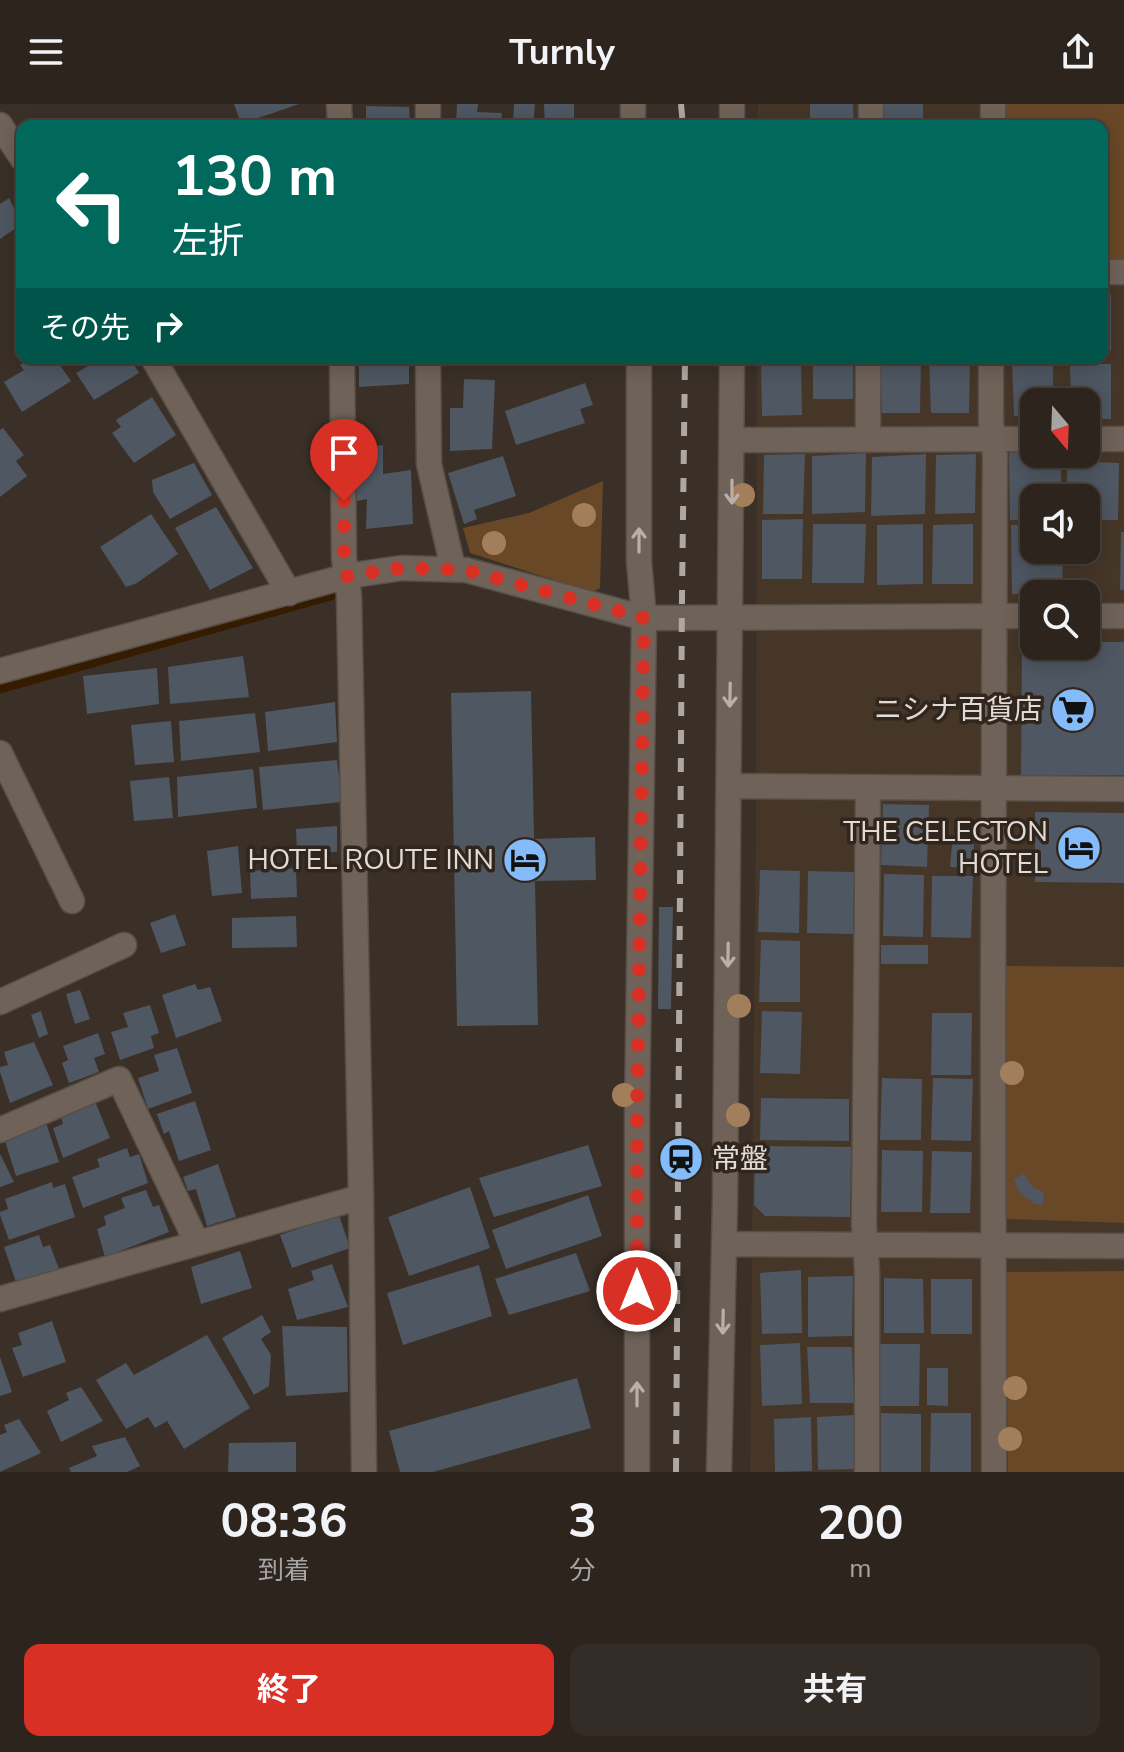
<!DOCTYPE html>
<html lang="ja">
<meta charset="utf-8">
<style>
body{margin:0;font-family:"Nunito Sans","Noto Sans JP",sans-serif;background:#342c26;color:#f1f3f6;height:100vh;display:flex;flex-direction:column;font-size:30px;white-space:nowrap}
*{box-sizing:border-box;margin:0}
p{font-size:26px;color:#a6a4a4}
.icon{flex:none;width:44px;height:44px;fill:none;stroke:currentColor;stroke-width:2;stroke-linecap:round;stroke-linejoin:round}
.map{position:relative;height:1368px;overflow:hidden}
.details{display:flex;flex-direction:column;background:#2c241d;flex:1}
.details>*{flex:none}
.top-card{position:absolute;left:16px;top:16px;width:1092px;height:244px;border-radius:16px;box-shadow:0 4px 20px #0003,0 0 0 2px #48413b;background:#00695c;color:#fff;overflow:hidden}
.needle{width:52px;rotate:161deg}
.buttons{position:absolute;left:1020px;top:284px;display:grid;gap:16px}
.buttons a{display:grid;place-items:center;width:80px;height:80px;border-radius:16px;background:#2c241d;box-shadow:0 4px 20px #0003,0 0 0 2px #48413b;font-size:40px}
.pin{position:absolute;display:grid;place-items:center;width:68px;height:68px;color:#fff;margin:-82px -34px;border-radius:50% 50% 50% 0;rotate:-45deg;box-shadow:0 0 8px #0007}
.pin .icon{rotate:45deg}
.me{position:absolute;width:88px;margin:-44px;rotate:0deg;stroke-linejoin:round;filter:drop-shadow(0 0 6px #0008)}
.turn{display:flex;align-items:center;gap:28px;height:168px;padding:0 24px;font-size:36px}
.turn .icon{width:104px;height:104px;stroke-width:2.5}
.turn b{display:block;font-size:56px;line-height:68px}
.then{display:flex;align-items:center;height:76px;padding:0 24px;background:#0003;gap:16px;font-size:30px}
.eta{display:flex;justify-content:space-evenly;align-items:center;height:136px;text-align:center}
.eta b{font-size:48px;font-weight:700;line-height:56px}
.action{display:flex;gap:16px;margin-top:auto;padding:16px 24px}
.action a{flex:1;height:92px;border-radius:16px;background:#d93025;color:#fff;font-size:32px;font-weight:700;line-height:92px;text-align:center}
.action a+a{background:#342c26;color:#f1f3f6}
header{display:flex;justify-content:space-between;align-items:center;height:104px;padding:0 24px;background:#2c241d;font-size:36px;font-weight:700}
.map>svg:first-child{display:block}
.built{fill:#453628;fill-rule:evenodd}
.green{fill:#694828}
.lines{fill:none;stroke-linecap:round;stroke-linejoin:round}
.stream{stroke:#351c01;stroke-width:11}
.building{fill:#4e5762}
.street-casing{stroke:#574e47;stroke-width:27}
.street{stroke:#6f6359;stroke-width:24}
.rail{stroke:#afa7a1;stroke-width:6;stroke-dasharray:14 14;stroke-linecap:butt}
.tree{fill:#a37e5b}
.oneway{stroke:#b9b0aa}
.route{stroke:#d93025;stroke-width:14;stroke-dasharray:0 25.2}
.labels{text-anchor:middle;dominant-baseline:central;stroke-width:7;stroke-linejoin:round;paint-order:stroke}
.poi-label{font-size:28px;fill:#e1dad5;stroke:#30261d;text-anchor:end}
</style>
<header><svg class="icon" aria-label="menu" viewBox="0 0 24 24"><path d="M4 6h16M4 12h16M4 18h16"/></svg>Turnly<svg class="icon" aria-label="share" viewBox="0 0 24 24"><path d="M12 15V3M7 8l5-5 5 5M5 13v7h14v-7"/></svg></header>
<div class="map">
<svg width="1124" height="1368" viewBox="0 0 1124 1368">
<rect width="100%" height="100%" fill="#3a3027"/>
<path class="built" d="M758 0H1124V1368H750L756 702 757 254H1102V22H758ZM1034 298H1086V350H1034ZM1034 394H1086V446H1034ZM1034 490H1086V542H1034Z"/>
<path class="green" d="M1006 0H1124V159H1102V22H1006Z
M603 377 600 484 592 488 470 449 463 424 529 409Z
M1003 862 1124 863V1119L1005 1115Z
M1124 1167V1368H1008L1006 1168Z"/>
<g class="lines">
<path class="stream" d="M0 584 330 491"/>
</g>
<path class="building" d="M234 0H299L241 20Z
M457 0H478L477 8 502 9 501 22H456Z
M514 0H535L533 22H513Z
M544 0H574V22H545Z
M810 0H853L854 22H810Z
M884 0H923V22H884Z
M366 2 409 3 410 22H366Z
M9 94 22 120 0 135V100Z
M1102 191H1111V246H1102Z
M31 254H55L71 277 22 308 4 278 24 266 20 261Z
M102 254H130L139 269 94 296 76 269Z
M359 254H409V280L359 283Z
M813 254H853V295H813Z
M880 254H921L920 309H882Z
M970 254 969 309H931L929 255Z
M801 256 802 311 762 312 761 257Z
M1012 256H1053V298H1034V311L1014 312Z
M1070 260H1111V315H1086V298H1071Z
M464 275 495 276 492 345 450 347V304H463Z
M585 279 593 301 580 305 585 319 516 341 505 307Z
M152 293 176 331 134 359 112 329 121 323 116 316Z
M3 324 24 351 16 357 27 372 0 393V326Z
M383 341V370L411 366 413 420 366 425 367 395 357 397V345Z
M1034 346 1035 357 1061 358V394H1034V416H1010L1009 347Z
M1093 347V358L1119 359 1118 416H1086V394H1067V350H1086V348Z
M866 349 865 408 812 410V352Z
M805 350 803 410H763L764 351Z
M926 350 925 410 871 412 872 353Z
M976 350 975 409 935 410 936 351Z
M503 352 516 392 474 406 477 415 464 420 448 369Z
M194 359 212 391 170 415 153 388 152 376Z
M216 403 253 464 210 486 175 424Z
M151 410 178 450 137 479 126 483 100 443Z
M803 415 802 475H762V416Z
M813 420H866L864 479H812Z
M923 420V480L877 481V421Z
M973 420V480H932L933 421Z
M1034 420V446H1063L1062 489 1012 490 1011 421Z
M1121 428H1124V486H1120Z
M1022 537H1034V542H1086V538H1124V671H1021Z
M243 552 249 593 170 600 168 563Z
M157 564 159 600 87 610 83 572Z
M531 587 534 735 595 733 596 776 535 777 538 921 457 922 451 589Z
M335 598 337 638 268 647 265 608Z
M255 609 260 648 181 657 179 617Z
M171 617 174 658 135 661 131 621Z
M337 656 342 698 263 706 259 663Z
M253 665 257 704 178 713 177 673Z
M169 673 173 714 134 717 130 677Z
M883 700 929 701 927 763 881 761Z
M1035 708 1124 709V779L1035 778Z
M337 722V748L297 749 296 725Z
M952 740H974L973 764 950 763Z
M238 742 242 789 212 792 207 747Z
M296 764 297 793 251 795 250 767Z
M760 766 800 767 799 829 758 828Z
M808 767 854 768 853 830 807 829Z
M884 770 924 771 923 833 883 832Z
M932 772H973L971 834 931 833Z
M659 803H673L671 905H658Z
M175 810 186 841 161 849 150 819Z
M296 812 297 843 232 844V814Z
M761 836 800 837V898H759Z
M881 841H928V860H881Z
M195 880 198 886 210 883 222 917 176 934 162 891Z
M80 886 90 915 75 920 66 890Z
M150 901 159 929 151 932 154 944 120 956 111 928 128 923 123 909Z
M41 907 48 930 39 934 31 911Z
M762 907 802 908 800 970 760 969Z
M932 909H972L971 971H931Z
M98 929 105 950 94 954 99 968 69 979 62 959 68 956 63 942Z
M34 938 53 981 10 999 0 968V963L8 961 4 948Z
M177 944 192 989 148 1005 138 974 159 967 154 951Z
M882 974 922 975 921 1036H880Z
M933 974 973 975 971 1037 931 1036Z
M761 994 849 995V1037L760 1036Z
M95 997 110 1034 63 1054 53 1024 63 1020 60 1009Z
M195 997 211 1046 179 1057 169 1027 164 1030 157 1010Z
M46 1019 59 1058 16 1072 5 1037Z
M588 1041 602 1082 494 1113 479 1074Z
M755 1042 851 1043 850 1113 765 1112 754 1101Z
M127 1044 130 1053 139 1050 148 1079 83 1104 72 1073 100 1063 97 1055Z
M882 1046 923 1047 922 1108H881Z
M932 1047 972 1048 970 1109H930Z
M0 1050 14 1078 0 1083Z
M218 1060 236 1113 207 1122 196 1085 188 1087 183 1073Z
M1024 1070 1034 1084 1044 1088 1043 1101 1033 1099 1019 1088 1014 1075Z
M52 1078 53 1084 65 1080 75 1113 9 1136 0 1111V1108L8 1105 5 1095Z
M470 1083 490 1144 409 1172 388 1113Z
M146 1086 153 1103 159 1101 169 1128 105 1153 97 1125 106 1121 104 1112 125 1104 121 1094Z
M588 1091 602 1132 506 1165 492 1126Z
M339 1111 350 1144 292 1164 280 1131Z
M39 1131 43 1143 50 1141 59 1165 17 1181 4 1143Z
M240 1147 252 1184 201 1200 191 1163Z
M576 1149 590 1187 509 1211 495 1175Z
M332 1160 348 1203 297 1216 288 1185 314 1176 311 1167Z
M479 1161 492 1212 403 1241 387 1189Z
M801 1166 802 1229 762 1230 760 1169Z
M853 1172 852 1232 808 1233V1173Z
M884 1174 923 1175 924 1229H884Z
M931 1175H972V1230H931Z
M262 1211 271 1228 261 1235 271 1251 269 1282 254 1291 222 1234Z
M52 1217 66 1258 23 1273 12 1244 22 1241 18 1229Z
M282 1222 347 1223 348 1288 286 1292Z
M207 1231 250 1304 184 1345 167 1317 155 1324 148 1313 126 1325 96 1276 126 1259 134 1271Z
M800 1239 802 1300 762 1302 760 1241Z
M880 1240H920L919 1302H879Z
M807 1243H852L854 1299H810Z
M0 1253 12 1288 0 1292Z
M927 1264H948V1302L927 1301Z
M577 1274 591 1324 433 1368H400L389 1327Z
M81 1283 103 1317 61 1338 47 1307 69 1296 66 1289Z
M881 1309 921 1310V1368H881Z
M931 1309H971V1368H930Z
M854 1311 855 1365 818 1366 817 1313Z
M811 1313 812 1367 775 1368 774 1315Z
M19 1315 41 1349 0 1368V1331L7 1328 4 1321Z
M125 1333 140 1362 127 1368H71L69 1364 97 1352 92 1342Z
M296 1338V1368H228L229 1339Z"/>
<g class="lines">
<g class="street-casing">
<path id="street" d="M339 0 340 22
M428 0V22
M633 0V22
M732 0V22
M0 21 22 54
M871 22V0
M993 22V0
M1102 168H1124
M153 254 289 489
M342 254 344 454 349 491 361 1093 364 1368
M428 254 429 360 453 464
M991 254V318L995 352 993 916 994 1368
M868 334V254
M1086 335H1124
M733 336 1034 335
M1086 512H1124
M0 567 347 472 402 464 466 466 644 514 1034 512
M0 649 72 797
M729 682 1124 685
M0 898 124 841
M0 1026 119 975 197 1139
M724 1140 1124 1142
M0 1195 361 1093
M637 1368V1012L644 514 639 457V254
M719 1368 725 1097 732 254
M867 1368V1167L864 1120 868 683"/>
</g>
<use href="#street" class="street"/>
<path class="rail" d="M681 0 683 22
M676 1368 682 492 685 254"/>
</g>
<g class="tree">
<circle cx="743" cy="391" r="12"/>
<circle cx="584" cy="411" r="12"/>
<circle cx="494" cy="439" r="12"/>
<circle cx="739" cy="902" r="12"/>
<circle cx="1012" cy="969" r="12"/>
<circle cx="624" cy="991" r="12"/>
<circle cx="738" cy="1011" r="12"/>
<circle cx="1015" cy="1284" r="12"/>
<circle cx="1010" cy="1335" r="12"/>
</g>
<defs><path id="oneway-shaft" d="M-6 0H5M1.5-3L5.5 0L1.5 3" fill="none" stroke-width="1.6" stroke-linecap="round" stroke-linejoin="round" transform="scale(2)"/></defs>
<g class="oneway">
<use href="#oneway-shaft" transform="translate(732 388) rotate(90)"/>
<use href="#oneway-shaft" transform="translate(639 436) rotate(-90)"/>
<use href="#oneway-shaft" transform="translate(730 591) rotate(91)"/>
<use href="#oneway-shaft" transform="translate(728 851) rotate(91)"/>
<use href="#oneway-shaft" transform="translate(723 1218) rotate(91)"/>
<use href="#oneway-shaft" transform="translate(637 1290) rotate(-90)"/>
</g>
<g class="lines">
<path class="route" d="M344 397V454L347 472 402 464 466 466 644 514 637 1012V1187"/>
</g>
<defs>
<g id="supermarket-disc" transform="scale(2.3)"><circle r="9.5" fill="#84bcfb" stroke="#30261d"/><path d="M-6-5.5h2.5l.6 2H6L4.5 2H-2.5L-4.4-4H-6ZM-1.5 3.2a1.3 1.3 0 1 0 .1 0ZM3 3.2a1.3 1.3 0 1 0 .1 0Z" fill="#111"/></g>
<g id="hotel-disc" transform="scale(2.3)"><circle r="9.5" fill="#84bcfb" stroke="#30261d"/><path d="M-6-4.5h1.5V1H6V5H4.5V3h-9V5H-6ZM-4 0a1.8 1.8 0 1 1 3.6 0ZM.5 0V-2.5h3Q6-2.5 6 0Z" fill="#111"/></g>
<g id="station-disc" transform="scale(2.3)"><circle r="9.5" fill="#84bcfb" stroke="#30261d"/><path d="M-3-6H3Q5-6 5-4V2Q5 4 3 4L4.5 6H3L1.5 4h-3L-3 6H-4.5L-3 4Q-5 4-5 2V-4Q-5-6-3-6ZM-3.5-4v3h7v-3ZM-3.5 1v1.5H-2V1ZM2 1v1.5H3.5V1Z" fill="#111"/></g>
</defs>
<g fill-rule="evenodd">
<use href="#supermarket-disc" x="1073" y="606"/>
<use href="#hotel-disc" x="1079" y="744"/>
<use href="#hotel-disc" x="525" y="756"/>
<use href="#station-disc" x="681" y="1055"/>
</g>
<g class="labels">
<g class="poi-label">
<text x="1042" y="606">ニシナ百貨店</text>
<text x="1048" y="728">THE CELECTON<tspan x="1048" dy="32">HOTEL</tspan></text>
<text x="494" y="756">HOTEL ROUTE INN</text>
<text x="712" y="1055" text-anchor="start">常盤</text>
</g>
</g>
</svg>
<div class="buttons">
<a><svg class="needle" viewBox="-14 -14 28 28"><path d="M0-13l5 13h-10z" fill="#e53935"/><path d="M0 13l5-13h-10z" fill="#a6a4a4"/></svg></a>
<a><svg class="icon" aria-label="sound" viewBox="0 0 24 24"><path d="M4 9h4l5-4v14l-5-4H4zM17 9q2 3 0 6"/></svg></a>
<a><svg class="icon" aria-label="search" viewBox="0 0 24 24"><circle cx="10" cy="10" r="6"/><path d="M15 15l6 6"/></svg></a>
</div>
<div class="pin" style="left:344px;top:397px;background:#d93025"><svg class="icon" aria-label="arrive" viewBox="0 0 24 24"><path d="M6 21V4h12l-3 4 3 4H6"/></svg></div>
<svg class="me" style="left:637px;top:1187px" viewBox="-20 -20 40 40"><circle r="17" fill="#d93025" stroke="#fff" stroke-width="3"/><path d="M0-11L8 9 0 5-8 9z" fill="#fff"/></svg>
<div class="top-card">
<div class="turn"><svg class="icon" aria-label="left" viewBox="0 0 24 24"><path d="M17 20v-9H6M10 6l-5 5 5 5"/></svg><div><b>130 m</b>左折</div></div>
<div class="then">その先<svg class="icon" aria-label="right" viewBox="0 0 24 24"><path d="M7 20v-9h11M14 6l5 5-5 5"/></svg></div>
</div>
</div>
<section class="details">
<div class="eta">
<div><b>08:36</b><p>到着</p></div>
<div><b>3</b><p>分</p></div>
<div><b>200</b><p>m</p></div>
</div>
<div class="action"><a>終了</a><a>共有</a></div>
</section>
